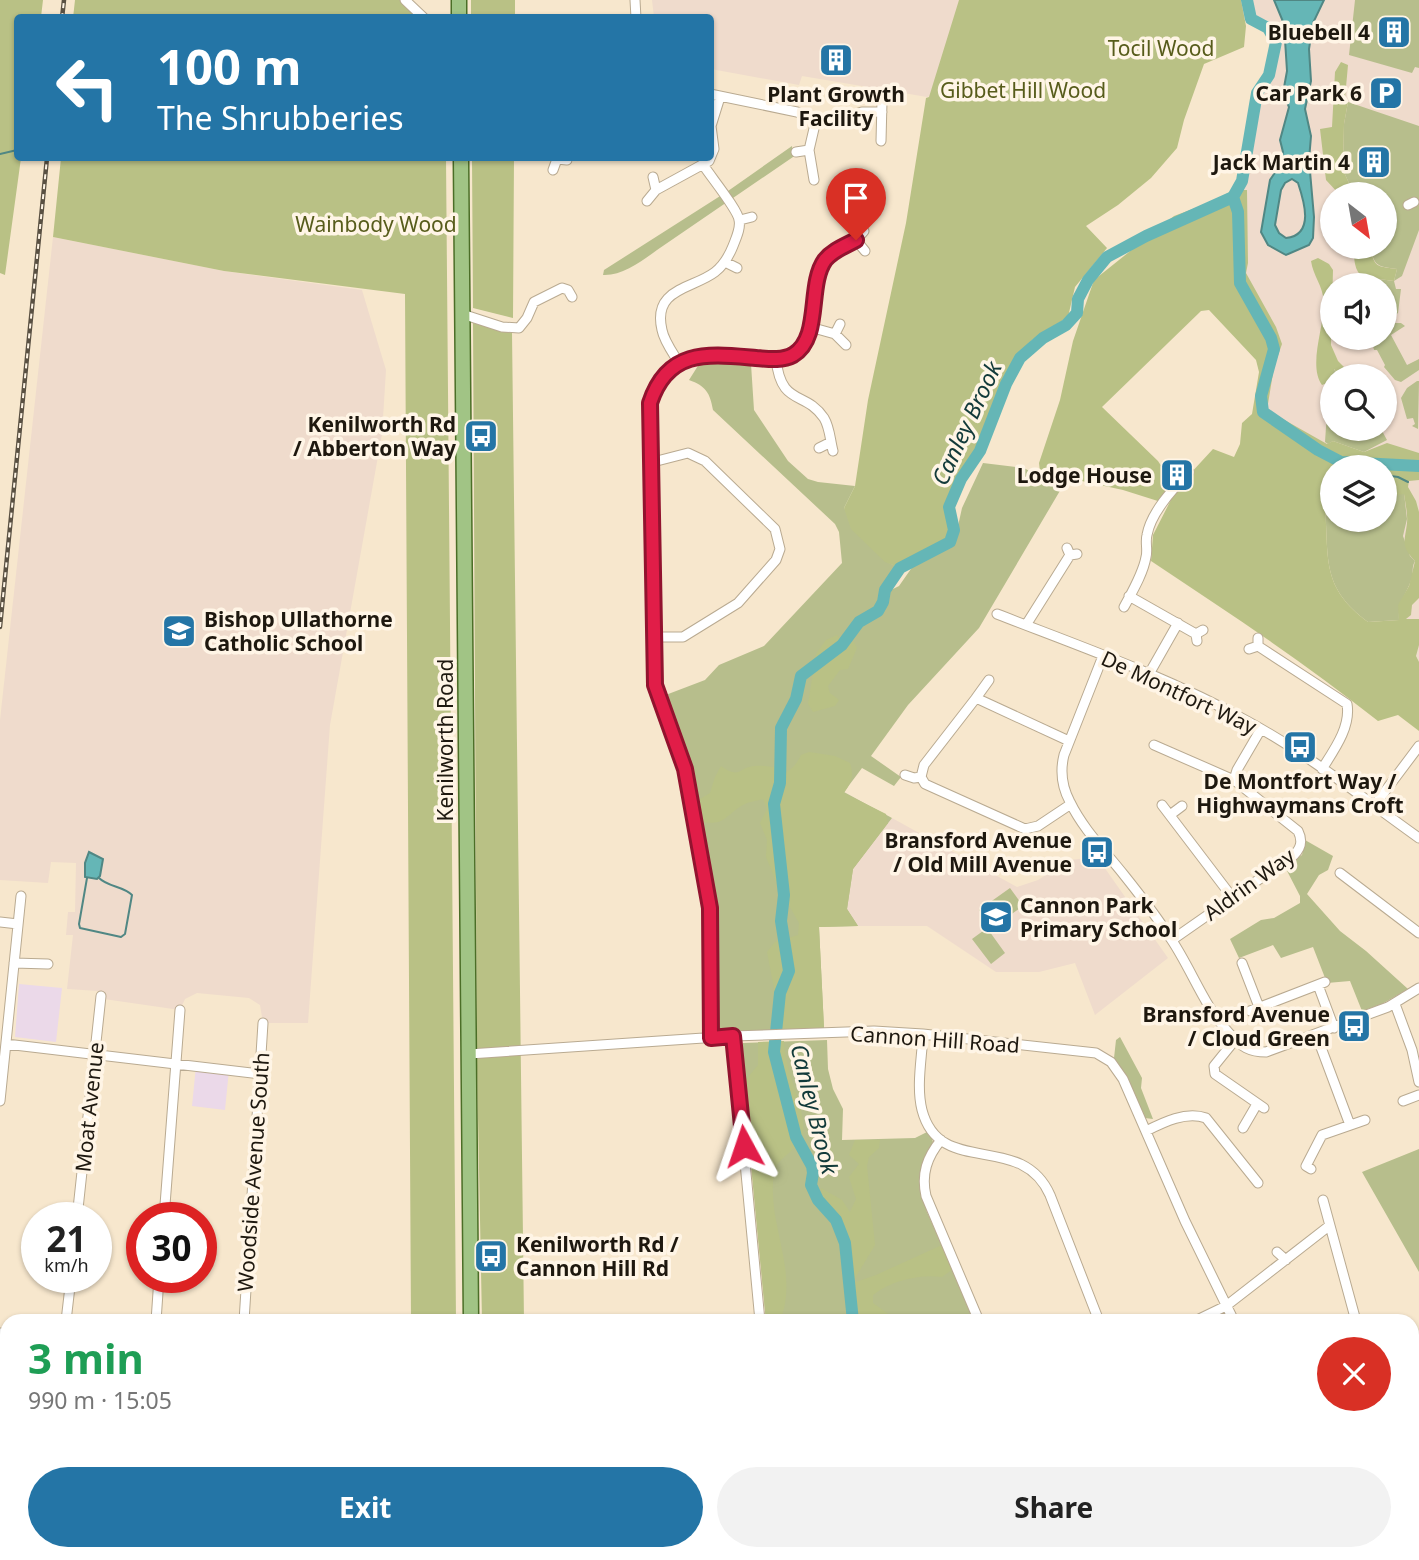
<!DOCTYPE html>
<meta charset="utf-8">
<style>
body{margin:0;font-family:"Noto Sans",sans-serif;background:#f2f2f2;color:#222;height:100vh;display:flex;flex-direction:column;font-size:26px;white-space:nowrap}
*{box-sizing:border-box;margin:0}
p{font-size:23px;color:#767676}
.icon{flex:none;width:38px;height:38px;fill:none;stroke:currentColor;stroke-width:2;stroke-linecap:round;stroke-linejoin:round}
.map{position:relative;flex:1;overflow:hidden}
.sheet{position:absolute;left:0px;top:1314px;width:1419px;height:247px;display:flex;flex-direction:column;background:#fff;border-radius:21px 21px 0 0;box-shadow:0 2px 5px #0004}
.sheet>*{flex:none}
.banner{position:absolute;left:14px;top:14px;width:700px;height:147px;border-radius:7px;box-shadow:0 2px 5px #0004;background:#2475a6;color:#fff;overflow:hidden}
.needle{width:46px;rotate:149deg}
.tools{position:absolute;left:1320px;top:182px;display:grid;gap:14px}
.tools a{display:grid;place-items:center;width:77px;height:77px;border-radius:50%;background:#fff;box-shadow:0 2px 5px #0004;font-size:35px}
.speed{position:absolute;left:21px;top:1202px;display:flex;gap:14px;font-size:35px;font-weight:700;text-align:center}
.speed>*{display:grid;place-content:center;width:91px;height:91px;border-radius:50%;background:#fff;box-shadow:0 2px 5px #0004;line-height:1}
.speed small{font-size:18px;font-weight:400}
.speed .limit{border:10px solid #d22;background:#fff;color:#111}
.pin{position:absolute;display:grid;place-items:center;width:60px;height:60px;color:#fff;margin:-72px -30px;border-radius:50% 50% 50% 0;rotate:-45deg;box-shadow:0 0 7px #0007}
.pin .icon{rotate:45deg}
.me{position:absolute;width:77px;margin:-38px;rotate:355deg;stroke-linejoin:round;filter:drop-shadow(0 0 5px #0008)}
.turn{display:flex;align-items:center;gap:24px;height:147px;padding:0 28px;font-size:32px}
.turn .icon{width:91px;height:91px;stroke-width:2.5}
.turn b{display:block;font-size:49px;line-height:60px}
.round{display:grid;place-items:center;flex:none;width:74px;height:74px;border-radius:37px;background:#f2f2f2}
.summary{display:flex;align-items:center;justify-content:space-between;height:119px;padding:0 28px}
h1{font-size:42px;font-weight:700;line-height:52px;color:#1e9e55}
.primary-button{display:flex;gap:14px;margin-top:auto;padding:14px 28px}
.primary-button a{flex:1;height:80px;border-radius:42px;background:#2475a6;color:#fff;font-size:28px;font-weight:700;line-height:80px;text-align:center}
.primary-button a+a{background:#f2f2f2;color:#222}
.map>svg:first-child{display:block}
.commercial{fill:#ebd9e9}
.education{fill:#efdbcc;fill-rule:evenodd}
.green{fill:#b7be8c}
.forest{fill:#b9c185;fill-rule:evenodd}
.water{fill:#65b6b6;stroke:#508784;stroke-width:2;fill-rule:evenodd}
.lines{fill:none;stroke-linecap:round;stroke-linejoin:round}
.stream{stroke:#508784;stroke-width:2}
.river{stroke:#65b6b6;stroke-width:12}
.street-casing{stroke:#b9aa91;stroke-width:11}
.primary-casing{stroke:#4b6e27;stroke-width:17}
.street{stroke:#fff;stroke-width:9}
.primary{stroke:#a1c485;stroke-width:14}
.rail-casing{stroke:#5a5143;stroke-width:4.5}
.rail{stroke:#fff5e6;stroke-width:2;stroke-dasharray:5;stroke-linecap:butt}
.route-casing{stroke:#92132f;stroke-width:18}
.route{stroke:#e11d48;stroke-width:12}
.labels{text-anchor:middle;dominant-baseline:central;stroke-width:7;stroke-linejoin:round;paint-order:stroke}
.poi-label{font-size:21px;font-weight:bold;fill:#1e180f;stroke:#fff5e6;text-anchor:end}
.park-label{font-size:21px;fill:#575c1b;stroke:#fff5e6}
.street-label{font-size:21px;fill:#1e180f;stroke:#fff5e6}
.water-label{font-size:23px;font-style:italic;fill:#123a3a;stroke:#fff5e6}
</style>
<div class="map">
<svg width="1419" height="1560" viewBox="0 0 1419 1560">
<rect width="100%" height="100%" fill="#f7e7cd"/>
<path class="commercial" d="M19 984 62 988 56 1042 15 1037Z
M196 1066 229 1070 225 1110 192 1106Z"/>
<path class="education" d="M652 0H1419V693L1265 411 1272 370 1243 273 1241 198 1261 96 1274 74 1280 41 1267 20 1253 16 927 97 802 76 799 85 711 69 710 18 654 17ZM1332 194H1384V247H1332ZM1332 285H1384V338H1332ZM1332 376H1384V429H1332ZM1332 467H1384V520H1332Z
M53 237 224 271 362 290 386 370 382 434 330 725 308 1023H263L260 1005 249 998 197 993 185 999 180 1010 104 999 98 991 67 989 73 935H66L68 912H75L76 863 51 862 48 883 0 880V720Z
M892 818 1017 887 1038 880 1069 860 1097 857 1168 958 1095 1015 1075 963 1039 972H996L927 926H858L847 909 853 869Z"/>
<path class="green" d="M1355 0H1419V68L1415 67 1412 73 1349 55Z
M1348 102 1419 126V230L1402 276 1394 281 1396 289H1401L1398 313 1384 323 1387 302 1384 301V285H1357H1364L1366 280 1371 278 1394 281 1397 269C1377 266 1375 267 1370 247H1384V194H1354L1343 170 1344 124Z
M792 146 793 157 657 250C642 261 622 276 603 275L604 270 728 191Z
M1395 323H1401L1405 326 1391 335 1407 365 1419 359V370L1401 382 1395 380 1384 367 1385 365 1377 350H1374L1371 338H1384V329Z
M721 360 751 364 754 410 788 461 808 479 818 482 855 486 844 508 885 561 898 567 885 584 883 594 899 586 913 566 954 544 962 508 983 463 1024 468 1061 489 979 628 908 705 871 756 901 777 894 786 862 768 844 792 892 818 853 869 847 909 858 926 819 927 824 1028 724 1034 716 1026 714 907 687 758 663 696 705 680 719 665 764 646 842 563 839 532 835 524 713 410C710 393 706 386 689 380L701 361Z
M1333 368 1339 376H1332V429H1381L1387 440 1364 452 1333 441 1328 444 1325 442 1329 382Z
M1417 381H1419L1418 429 1412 426 1415 424 1413 418 1407 419 1401 398 1407 388Z
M1404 493 1407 519 1403 536 1410 556 1415 561C1412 566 1413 571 1412 577 1407 595 1398 599 1399 620L1368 622C1321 587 1329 560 1325 506L1332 503V520H1384V497Z
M1305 840 1333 856 1328 870 1319 875 1307 894 1340 931 1366 951 1408 989 1382 1004 1362 1011 1350 981 1327 983 1313 947 1281 958 1273 945 1239 958 1230 939 1261 920 1274 918 1300 903V896L1285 867 1302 855Z
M1010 888 1023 906 992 928 979 910Z
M987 928 1005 953 991 964 972 939Z
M1120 1037 1142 1078 1141 1088 1153 1119 1145 1118 1114 1058 1116 1040Z
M827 1040 828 1069 833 1089 843 1109 842 1140 915 1138 929 1131 933 1142 927 1153 922 1169 921 1191 927 1212 976 1321H766L741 1047 743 1043Z
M1419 1149V1272L1362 1172Z
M788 1554H1088L1092 1560H788Z"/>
<path class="forest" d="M0 0H43L41 17 18 18V158H21L5 275 0 273Z
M75 0H405L424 18H73Z
M471 0H515V17H471Z
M959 0H1241L1246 26 1244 47 1204 64 1184 120 1177 148 1151 178 1118 205 1086 226 1107 248 1075 287 1068 317 1032 340 1016 357 976 452 959 476 945 507 951 529 948 541 907 560 898 567 885 562 851 529 844 508 855 486 868 400 906 223 926 98 929 97Z
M1341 62 1348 65 1345 98 1348 102 1344 124 1343 170 1354 194H1339L1326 180 1320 129 1332 127 1335 72Z
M61 158H446L456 1321H411L405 294 224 271 53 237Z
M472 158H514L513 318 473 308Z
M1233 190H1247L1248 263 1246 273 1276 327 1282 344 1274 367 1267 410 1327 444 1333 441 1364 452 1387 443 1419 453V480L1409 481 1408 487 1416 501 1419 512V598L1412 605 1411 615 1406 619H1419V645L1416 656 1419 662V731L1398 715 1378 721C1305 663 1228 612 1151 561L1153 535 1177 488 1213 449 1234 457 1240 444 1242 423 1252 414 1259 372 1256 360 1209 310 1201 311 1102 407 1158 461 1173 484 1161 502 1123 490 1040 472 1039 463 1060 400 1073 341 1094 280 1174 216 1214 201ZM1332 467H1384V497L1404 494C1405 502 1408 514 1407 523 1405 541 1400 546 1415 561L1409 586 1398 605 1399 620 1368 622C1321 587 1329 560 1325 506L1332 503Z
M1353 247H1370C1375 268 1376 266 1397 269L1394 281 1371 278 1366 280C1353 271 1355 261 1353 247Z
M1318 258 1329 264 1333 270 1331 345 1338 361 1353 376H1339L1334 369 1330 382 1322 385C1308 366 1324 327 1324 303 1323 285 1313 276 1311 261Z
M473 323 512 333 524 1321H482L477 1067Z
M837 635 841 641 854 642 857 648 848 669 840 670 828 686 830 693 839 700 835 706 813 712 808 704 816 654 826 640Z
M809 752 835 756 850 763C854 776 852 781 844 793L886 814 888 823 853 869 847 909 858 926 819 927 824 1028 782 1030 767 952 775 942 798 935 799 923 778 886 766 857 767 840 760 823 767 809 763 799C756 801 747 802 741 806 722 819 725 825 699 822L695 802 710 793 715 777 721 766C741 780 738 767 755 766 761 765 768 767 774 767L777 776C790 772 795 767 801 755Z
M784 1041C785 1069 799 1093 803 1120 808 1151 777 1153 774 1173 766 1224 800 1270 780 1321H766L743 1083 758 1065V1042Z
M855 1140H880L879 1148 869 1157 867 1166 875 1245 854 1280C852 1266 853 1248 848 1235 842 1219 822 1203 821 1188L842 1200 850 1212 856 1199 849 1177 859 1164 849 1155Z
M942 1245 953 1269 942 1277C920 1274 892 1280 873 1295V1303L898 1321H858L853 1283 876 1275Z
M788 1554H849L855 1556 886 1554 890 1560H788Z
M950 1554H975L986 1557 993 1554H1015L1009 1560H945Z"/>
<path class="water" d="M1274 0H1324L1313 23 1309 49 1311 81 1305 109 1311 136 1309 160 1314 217 1313 238 1309 245 1286 255 1268 245 1261 232 1270 180 1280 165 1283 152 1280 140 1289 107 1283 93 1287 71 1284 24ZM1292 179 1298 183C1304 201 1315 235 1286 238L1279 233 1275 225 1281 190 1285 183Z
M89 852 103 859 100 876 97 879 85 877V863Z"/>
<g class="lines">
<path class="stream" d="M0 154 17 150
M1378 464 1380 467
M1384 475 1398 477 1408 482
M87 878 79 924 80 928 121 937 125 934 132 895C123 886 108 887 99 878"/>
<path class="river" d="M1233 197 1238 212 1240 283 1271 338 1274 349 1261 396 1263 412 1318 450 1341 462 1419 466
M853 1321 845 1243 836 1220 818 1200 811 1185 813 1173 812 1166 796 1137 774 1052 780 993 789 971 781 921 784 895 774 804 780 783 781 728 796 699 801 676 842 645 859 622 878 611 883 602 885 590 900 568 950 542 954 530 949 507 961 479 980 451 1006 384 1020 358 1043 338 1066 325 1077 313 1078 299 1088 280 1107 257 1146 236 1233 197 1242 181 1257 93 1269 75 1276 42 1268 28 1251 19 1247 0
M952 1554 957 1560"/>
<g class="street-casing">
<path id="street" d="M405 0 424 18
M635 0 636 18
M710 94 797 112 816 120 827 121 839 120 862 112H882
M881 141 882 102
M809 150 814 180
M796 152 809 150 816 120
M553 170 557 159 567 160
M656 190 709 161 714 149 711 126 720 97
M647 201 656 190 653 177
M1408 205 1414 202
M740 220 752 217
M864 231 856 240 865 251
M725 262 737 268
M462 314 502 327 519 328 527 318 534 302 562 288 568 290 572 297
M840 324 835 334 846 345
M810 327 835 334
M776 359C781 407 805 390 824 418 830 428 830 440 833 451
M679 363C673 353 664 341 662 330 652 288 693 289 715 272 724 265 729 256 733 246 736 238 741 228 739 220 738 210 711 177 704 166
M819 448 831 442
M653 462 688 453 705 461 775 529 780 549 776 560 738 603 683 637H654
M1067 548 1070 555 1077 554
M1129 596 1196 634
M1124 607C1132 592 1143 574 1146 557 1148 550 1145 542 1147 535 1151 512 1174 488 1189 472
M997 614C1082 647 1168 677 1247 721 1308 754 1363 798 1419 838
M1026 625 1070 555
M1197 641 1196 634 1203 630
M1258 646 1347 704C1351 727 1334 750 1322 769
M1249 649 1258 646V638
M1103 656 1064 755C1060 771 1062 787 1070 802 1083 829 1105 851 1124 875 1140 895 1157 917 1171 939 1192 970 1204 1007 1230 1034 1241 1047 1250 1052 1266 1052L1388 1007 1419 988
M1149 674 1178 623
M976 698 989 680
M1154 745 1234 780
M905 775 914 778 921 777 925 784 1025 829 1038 826 1071 804
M921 777 924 765 976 698 1069 741
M1162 805 1232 897
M1374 806 1419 746
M1170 815 1182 806
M1340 873 1419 933
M0 922 18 924
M1172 940 1294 855C1301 848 1303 841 1298 831L1234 780 1237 770 1261 729
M14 963 48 964
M1242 963 1259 1007
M1318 985 1334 1028
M1395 1004 1412 1050 1419 1082
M1250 1011 1325 982
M923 1034C922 1058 916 1086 922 1110 940 1179 1021 1130 1050 1195L1099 1321
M1316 1034 1350 1125
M733 1036 760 1321
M711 1038 710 908 682 757 655 685 650 403C667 348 709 354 756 358 768 359 782 361 793 355 822 338 806 285 825 260 833 250 845 246 856 240
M1235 1040 1214 1066 1215 1074 1264 1108
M6 1044 260 1074
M469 1054 733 1036 874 1031 923 1034 1096 1053 1111 1062 1123 1079 1185 1221 1234 1321
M0 1101 21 896
M1403 1101 1419 1095
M1243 1128 1257 1104
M1146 1131C1164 1122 1186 1111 1206 1118L1258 1183
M941 1140C927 1157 921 1174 926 1196L979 1321
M1311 1169 1306 1166 1322 1135 1365 1120
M1323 1200 1356 1321
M77 1218 101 996
M164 1218 180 1010
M1277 1252 1286 1260
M66 1321 71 1278
M156 1321 159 1278
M244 1321 263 1023
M1195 1321 1226 1306 1329 1226
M0 1333 7 1334
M1412 1459 1419 1454
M666 1554 668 1560
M783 1554V1560
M1092 1554 1096 1560
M1192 1554 1198 1560
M1285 1554 1289 1560
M1409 1554 1414 1560
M57 1560V1554
M147 1560V1554
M235 1560 236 1554
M358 1560 361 1554"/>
</g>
<g class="primary-casing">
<path id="primary" d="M459 0V18
M461 158 471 1321
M475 1554V1560"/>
</g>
<use href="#street" class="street"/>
<use href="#primary" class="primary"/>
<g class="rail-casing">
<path id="rail" d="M62 18 64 0
M0 627 47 158"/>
</g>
<use href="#rail" class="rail"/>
</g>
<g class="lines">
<g class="route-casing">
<path id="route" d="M744 1146 733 1036 711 1038 710 908 685 769 655 685 650 403C668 348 709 354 756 358 768 359 782 361 793 355 822 338 807 285 825 260 833 250 845 246 856 240"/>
</g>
<use href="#route" class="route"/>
</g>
<defs>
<g id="building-square" transform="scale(1.75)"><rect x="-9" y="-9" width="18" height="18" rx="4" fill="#2475a6" stroke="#fff5e6"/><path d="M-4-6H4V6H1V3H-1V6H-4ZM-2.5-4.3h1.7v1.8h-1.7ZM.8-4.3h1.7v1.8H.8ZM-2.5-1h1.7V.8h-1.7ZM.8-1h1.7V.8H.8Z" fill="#fff"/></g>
<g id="parking-square" transform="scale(1.75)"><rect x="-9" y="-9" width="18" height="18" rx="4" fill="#2475a6" stroke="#fff5e6"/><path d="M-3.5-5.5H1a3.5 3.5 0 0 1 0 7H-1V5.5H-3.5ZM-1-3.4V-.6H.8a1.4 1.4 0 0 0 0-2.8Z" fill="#fff"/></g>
<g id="bus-square" transform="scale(1.75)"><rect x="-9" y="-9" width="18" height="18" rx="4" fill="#2475a6" stroke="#fff5e6"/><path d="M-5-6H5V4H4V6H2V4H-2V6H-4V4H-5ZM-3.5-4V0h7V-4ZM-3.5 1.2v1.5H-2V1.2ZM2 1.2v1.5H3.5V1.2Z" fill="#fff"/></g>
<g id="school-square" transform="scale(1.75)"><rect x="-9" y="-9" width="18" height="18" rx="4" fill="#2475a6" stroke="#fff5e6"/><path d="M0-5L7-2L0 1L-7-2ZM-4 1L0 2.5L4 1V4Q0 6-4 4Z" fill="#fff"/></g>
</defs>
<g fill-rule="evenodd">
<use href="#building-square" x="1394" y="32"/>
<use href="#building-square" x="836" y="60"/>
<use href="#parking-square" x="1386" y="93"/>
<use href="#building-square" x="1374" y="162"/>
<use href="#bus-square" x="481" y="436"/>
<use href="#building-square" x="1177" y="475"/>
<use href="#school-square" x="179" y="631"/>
<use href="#bus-square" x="1300" y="747"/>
<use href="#bus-square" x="1097" y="852"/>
<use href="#school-square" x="996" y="917"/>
<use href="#bus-square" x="1354" y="1026"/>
<use href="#bus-square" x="491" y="1256"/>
</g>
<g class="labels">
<g class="poi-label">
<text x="1370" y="32">Bluebell 4</text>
<text x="1362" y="93">Car Park 6</text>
<text x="836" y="94" text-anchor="middle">Plant Growth<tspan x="836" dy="24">Facility</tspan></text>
<text x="1350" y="162">Jack Martin 4</text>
<text x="456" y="424">Kenilworth Rd<tspan x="456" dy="24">/ Abberton Way</tspan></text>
<text x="1152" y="475">Lodge House</text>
<text x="204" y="619" text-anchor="start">Bishop Ullathorne<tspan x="204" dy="24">Catholic School</tspan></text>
<text x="1300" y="781" text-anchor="middle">De Montfort Way /<tspan x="1300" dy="24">Highwaymans Croft</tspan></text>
<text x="1072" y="840">Bransford Avenue<tspan x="1072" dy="24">/ Old Mill Avenue</tspan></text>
<text x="1020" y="905" text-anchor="start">Cannon Park<tspan x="1020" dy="24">Primary School</tspan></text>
<text x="1330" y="1014">Bransford Avenue<tspan x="1330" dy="24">/ Cloud Green</tspan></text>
<text x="516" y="1244" text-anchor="start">Kenilworth Rd /<tspan x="516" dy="24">Cannon Hill Rd</tspan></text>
</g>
<g class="park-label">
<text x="1161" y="48">Tocil Wood</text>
<text x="1023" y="90">Gibbet Hill Wood</text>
<text x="376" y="224">Wainbody Wood</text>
</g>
<g class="street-label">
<text transform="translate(1179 692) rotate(25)">De Montfort Way</text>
<text transform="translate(445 740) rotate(-90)">Kenilworth Road</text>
<text transform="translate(1249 884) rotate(-36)">Aldrin Way</text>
<text transform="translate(935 1039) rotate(4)">Cannon Hill Road</text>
<text transform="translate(89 1107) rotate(-84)">Moat Avenue</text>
<text transform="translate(253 1172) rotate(-86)">Woodside Avenue South</text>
</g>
<g class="water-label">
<text transform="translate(966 423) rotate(-65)">Canley Brook</text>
<text transform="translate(815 1109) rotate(76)">Canley Brook</text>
</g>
</g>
</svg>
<div class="tools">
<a><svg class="needle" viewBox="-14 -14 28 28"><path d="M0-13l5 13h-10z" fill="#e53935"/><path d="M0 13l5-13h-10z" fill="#767676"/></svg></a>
<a><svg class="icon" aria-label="sound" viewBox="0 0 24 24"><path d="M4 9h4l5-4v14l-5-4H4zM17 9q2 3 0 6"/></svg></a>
<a><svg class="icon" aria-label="search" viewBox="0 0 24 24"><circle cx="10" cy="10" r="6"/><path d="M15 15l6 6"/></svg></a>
<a><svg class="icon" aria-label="layers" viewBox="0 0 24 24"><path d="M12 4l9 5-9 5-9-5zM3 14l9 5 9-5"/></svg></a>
</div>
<div class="speed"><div>21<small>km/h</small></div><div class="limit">30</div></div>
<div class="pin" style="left:856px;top:240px;background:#d93025"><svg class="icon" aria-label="arrive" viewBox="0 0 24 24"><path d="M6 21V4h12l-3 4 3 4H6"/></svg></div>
<svg class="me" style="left:744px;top:1146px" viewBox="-20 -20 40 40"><path d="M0-17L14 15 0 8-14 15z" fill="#e11d48" stroke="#fff" stroke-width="4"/></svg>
<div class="banner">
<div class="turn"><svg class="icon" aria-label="left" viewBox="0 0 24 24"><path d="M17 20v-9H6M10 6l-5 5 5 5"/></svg><div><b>100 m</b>The Shrubberies</div></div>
</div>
<section class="sheet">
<div class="summary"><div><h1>3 min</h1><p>990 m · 15:05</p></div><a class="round" style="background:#d93025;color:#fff"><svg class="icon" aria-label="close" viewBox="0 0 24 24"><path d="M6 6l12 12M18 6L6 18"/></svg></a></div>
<div class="primary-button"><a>Exit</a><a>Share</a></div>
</section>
</div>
